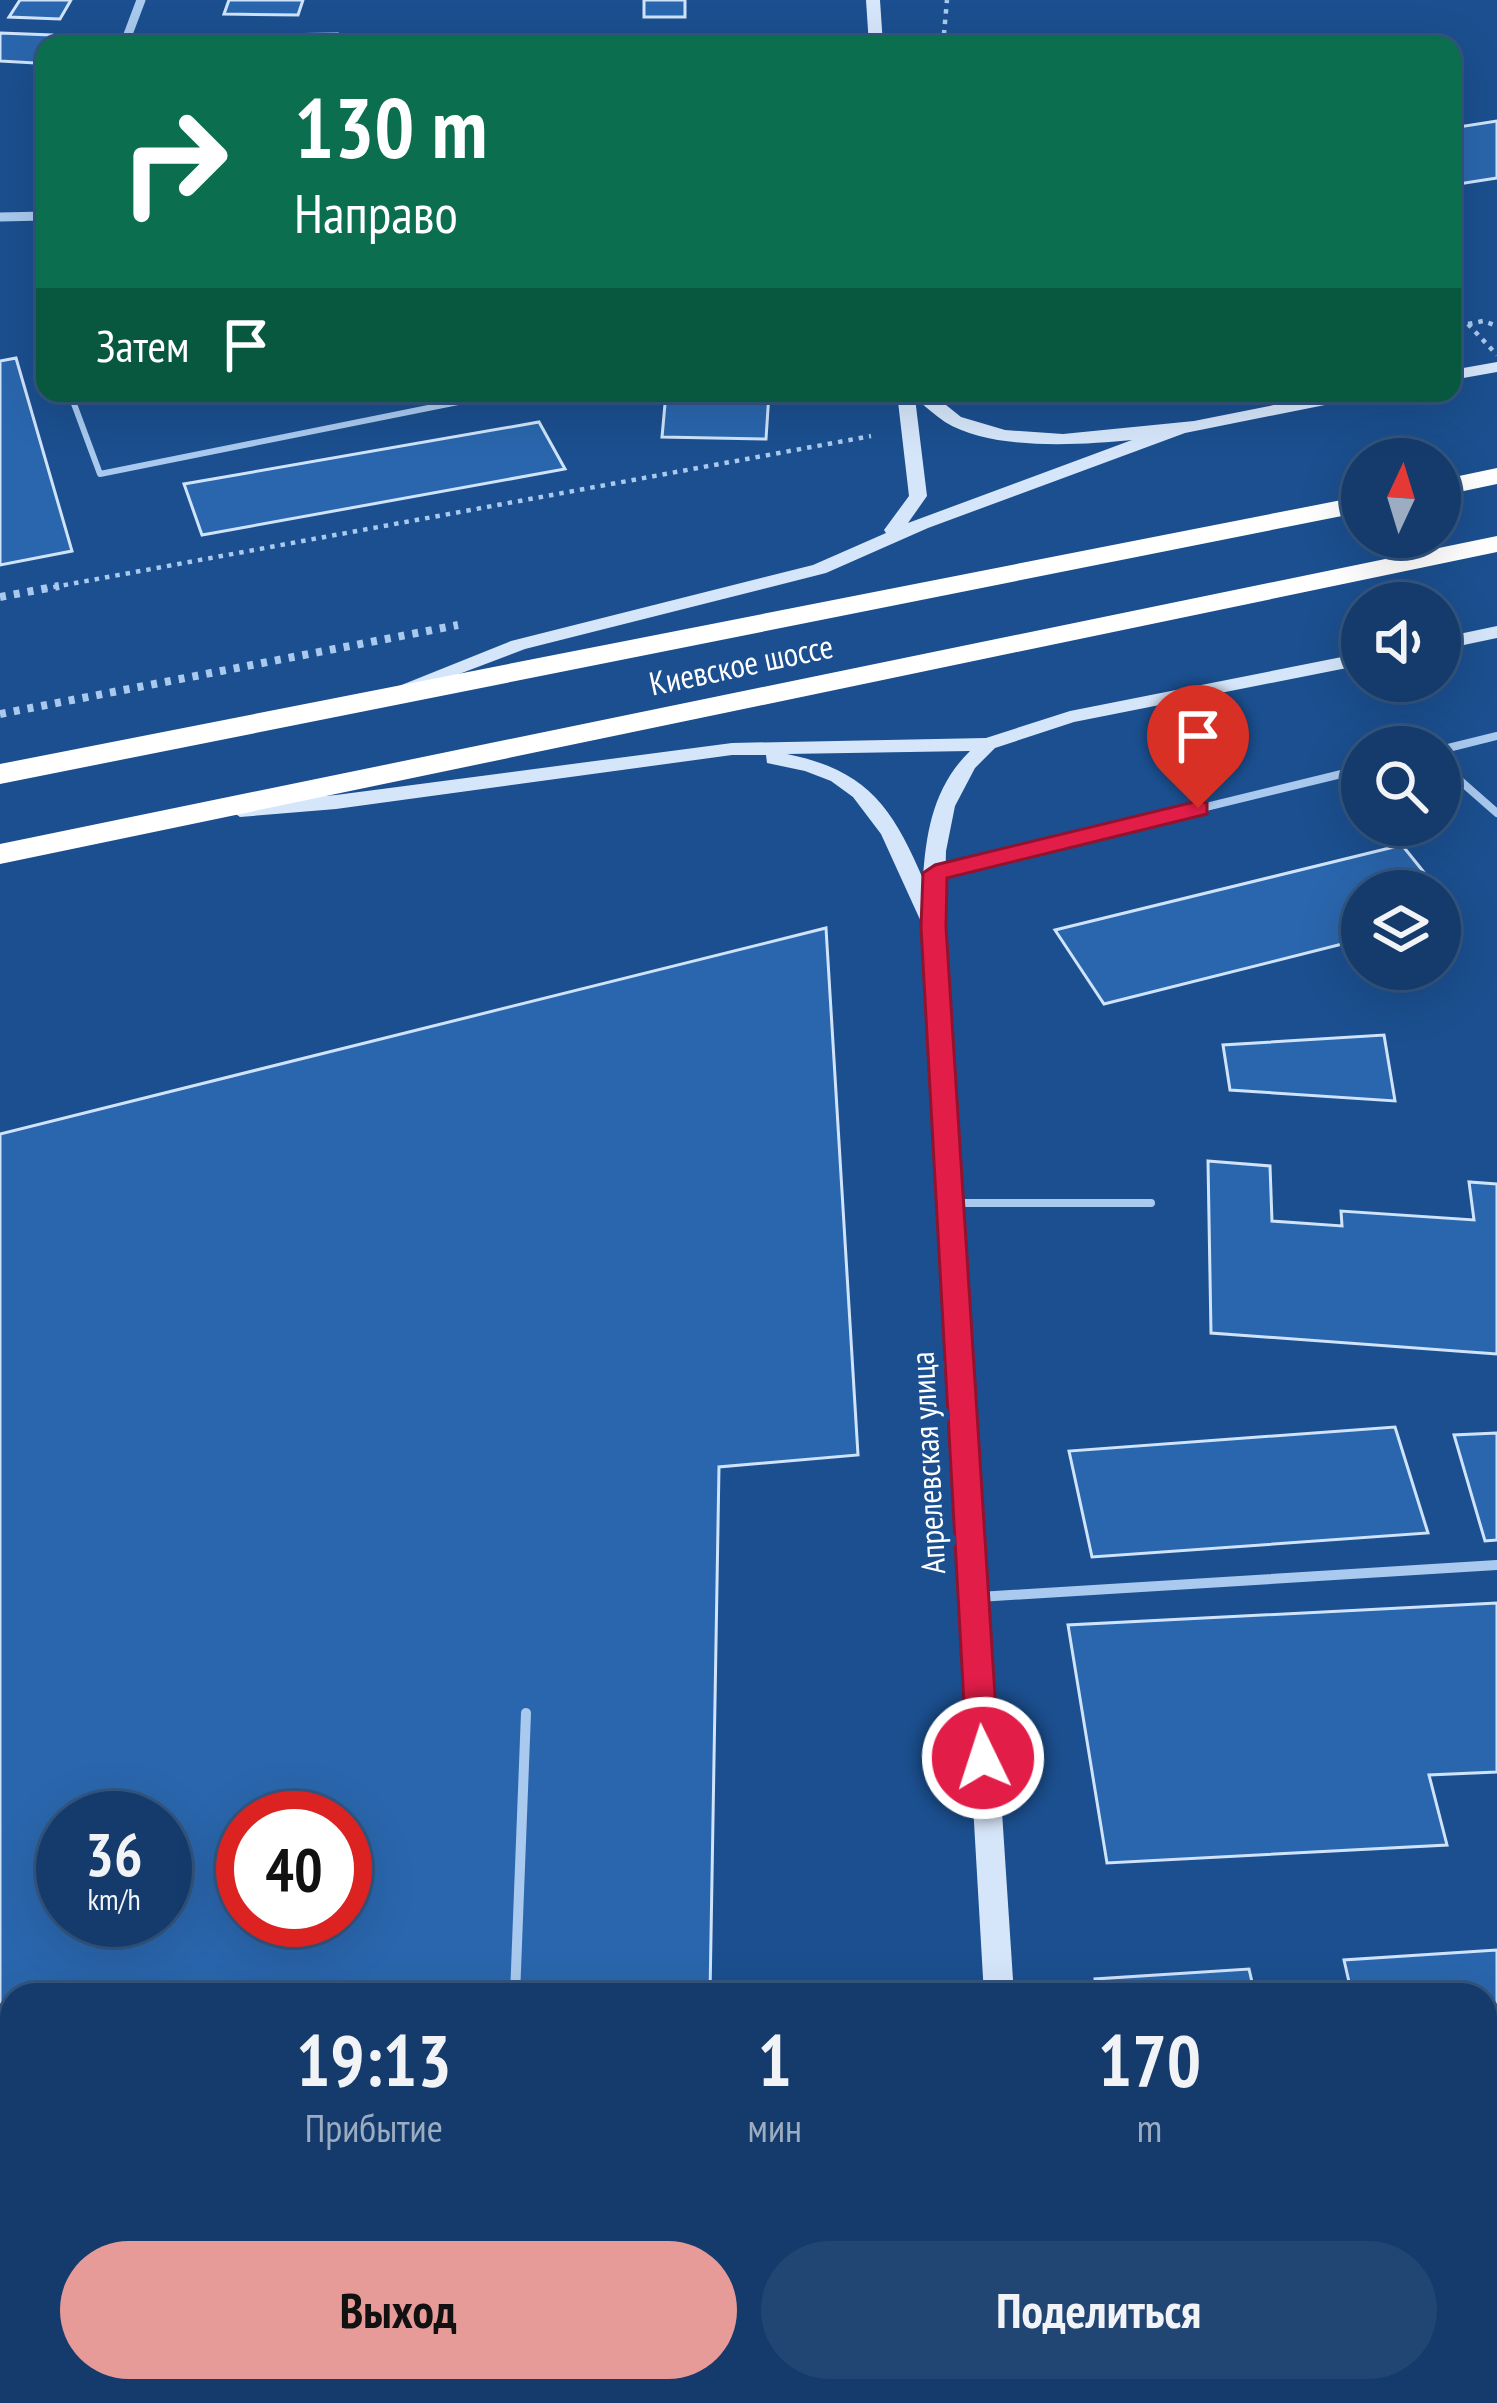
<!DOCTYPE html>
<html lang="ru">
<meta charset="utf-8">
<style>
body{margin:0;font-family:"PT Sans Narrow",sans-serif;background:#214673;color:#f1f3f6;height:100vh;display:flex;flex-direction:column;font-size:45px;white-space:nowrap}
*{box-sizing:border-box;margin:0}
p{font-size:39px;color:#9dadc1}
.icon{flex:none;width:66px;height:66px;fill:none;stroke:currentColor;stroke-width:2;stroke-linecap:round;stroke-linejoin:round}
.map{position:relative;flex:1;overflow:hidden}
.panel{position:absolute;left:0px;top:1983px;width:1497px;height:420px;display:flex;flex-direction:column;background:#143b6b;border-radius:36px 36px 0 0;box-shadow:0 12px 48px #0002,0 0 0 3px #33557e}
.panel>*{flex:none}
.guide{position:absolute;left:36px;top:36px;width:1425px;height:366px;border-radius:24px;box-shadow:0 12px 48px #0002,0 0 0 3px #33557e;background:#0b6e4f;color:#fff;overflow:hidden}
.needle{width:78px;rotate:4deg}
.tools{position:absolute;left:1341px;top:438px;display:grid;gap:24px}
.tools a{display:grid;place-items:center;width:120px;height:120px;border-radius:50%;background:#143b6b;box-shadow:0 12px 48px #0002,0 0 0 3px #33557e;font-size:60px}
.speed{position:absolute;left:36px;top:1791px;display:flex;gap:24px;font-size:60px;font-weight:700;text-align:center}
.speed>*{display:grid;place-content:center;width:156px;height:156px;border-radius:50%;background:#143b6b;box-shadow:0 12px 48px #0002,0 0 0 3px #33557e;line-height:1}
.speed small{font-size:30px;font-weight:400}
.speed .limit{border:18px solid #d22;background:#fff;color:#111}
.pin{position:absolute;display:grid;place-items:center;width:102px;height:102px;color:#fff;margin:-123px -51px;border-radius:50% 50% 50% 0;rotate:-45deg;box-shadow:0 0 12px #0007}
.pin .icon{rotate:45deg}
.me{position:absolute;width:132px;margin:-66px;rotate:356deg;stroke-linejoin:round;filter:drop-shadow(0 0 9px #0008)}
.turn{display:flex;align-items:center;gap:42px;height:252px;padding:0 60px;font-size:54px}
.turn .icon{width:156px;height:156px;stroke-width:2.5}
.turn b{display:block;font-size:84px;line-height:102px}
.then{display:flex;align-items:center;height:114px;padding:0 60px;background:#0003;gap:24px;font-size:45px}
.eta{display:flex;justify-content:space-evenly;align-items:center;height:204px;text-align:center}
.eta b{font-size:72px;font-weight:600;line-height:84px}
.button{display:flex;gap:24px;margin-top:auto;padding:24px 60px}
.button a{flex:1;height:138px;border-radius:72px;background:#e69b98;color:#111;font-size:48px;font-weight:600;line-height:138px;text-align:center}
.button a+a{background:#214673;color:#f1f3f6}
.map>svg:first-child{display:block}
.building{fill:#2a66ad;stroke:#cfe3fa;stroke-width:3;fill-rule:evenodd}
.lines{fill:none;stroke-linecap:round;stroke-linejoin:round}
.path-far1{stroke:#a9c9ee;stroke-width:4.5;stroke-dasharray:4.5 6;stroke-linecap:butt}
.path{stroke:#a9c9ee;stroke-width:8;stroke-dasharray:6 8;stroke-linecap:butt}
.lane-far2{stroke:#a9c9ee;stroke-width:6}
.lane-far1{stroke:#a9c9ee;stroke-width:8}
.lane{stroke:#a9c9ee;stroke-width:10}
.street{stroke:#a9c9ee;stroke-width:9}
.secondary{fill:#d6e6fa;fill-rule:evenodd}
.highway{fill:#fff;fill-rule:evenodd}
.path-bridge{stroke:#a9c9ee;stroke-width:4.5;stroke-dasharray:4.5 6;stroke-linecap:butt}
.route{fill:#e11d48;stroke:#92132f;stroke-width:3}
.labels{text-anchor:middle;dominant-baseline:central;stroke-width:12;stroke-linejoin:round;paint-order:stroke}
.street-label{font-size:33px;fill:#fff;stroke:#1b4f8f}
</style>
<div class="map">
<svg width="1497" height="2403" viewBox="0 0 1497 2403">
<rect width="100%" height="100%" fill="#1b4f8f"/>
<path class="building" d="M20 0H71L60 19 9 17Z
M229 0H303L298 15 224 14Z
M644 0H685V17H644Z
M0 33 51 35 35 63 0 61Z
M337 34 335 45H269L271 35Z
M1497 121V178L1452 185V128Z
M16 358 72 551 0 565V361Z
M666 393H769L766 439 662 437Z
M539 422 565 469 202 535 184 484Z
M1402 845 1439 891H1362V939L1104 1004 1055 930Z
M826 928 858 1455 719 1467 710 1995H12V2391H703V2403H0V1134ZM63 1818H165V1920H63ZM243 1818H345V1920H243Z
M1384 1035 1395 1101 1230 1090 1223 1045Z
M1208 1161 1270 1166 1272 1221 1342 1226 1341 1211 1474 1220 1469 1182 1497 1184V1354L1211 1333Z
M1395 1427 1428 1533 1092 1557 1069 1451Z
M1497 1433V1540L1485 1541 1454 1435Z
M1497 1603V1772L1429 1775 1447 1845 1107 1863 1068 1625Z
M1497 1950V2050L1485 2051V1995H1352L1344 1960Z
M1249 1969 1255 1995H1097L1095 1979Z"/>
<g class="lines">
<path class="path-far1" d="M943 45 947 0
M1468 324 1483 321 1497 326
M43 589 871 436"/>
<path class="path" d="M0 597 59 586
M0 714 458 625"/>
<path class="lane-far2" d="M45 288 40 313 45 326
M70 393 100 474 503 393"/>
<path class="lane-far1" d="M1440 750 1497 736
M1440 763 1497 813
M935 873 1362 769
M950 1203H1151"/>
<path class="lane" d="M979 1597 1497 1565
M515 1995 526 1713
M499 2403 500 2391"/>
<path class="street" d="M124 45 141 0
M0 217 45 216"/>
<path class="secondary" d="M866 0H880L883 45H869Z
M1497 362V372L1452 380V370Z
M897 393H931L961 417 1005 430 1063 434 1194 421 1334 393H1369L1360 398 1185 433 928 528 826 573 525 649 401 696H387L384 692 511 641 813 565 886 533 884 530 909 496ZM915 398C925 406 935 415 945 422 992 451 1079 445 1132 440L908 523 927 496Z
M1497 626V638L1440 650V638Z
M1362 653V665L1074 722 995 748 975 768 955 806 946 851 944 927 1014 1995H984L922 924 881 834 853 797 831 781 805 771 767 763 766 755H732L336 809 240 817 230 810 240 803 336 795 732 743 986 738 1070 711ZM970 751C934 786 926 831 923 879 893 808 867 770 787 754Z
M1008 2391H1042L1043 2403H1009Z"/>
<path class="highway" d="M1497 468V484L1440 496V480Z
M1362 496V512L0 784V764Z
M1497 536V552L0 864V844Z"/>
<path class="path-bridge" d="M1468 324 1497 355"/>
</g>
<path class="route" d="M1198 801 1207 803V814L947 878 946 927 999 1758 995 1768 983 1772 972 1768 967 1758 921 927 923 873 935 865Z"/>
<g class="labels">
<g class="street-label">
<text transform="translate(741 664) rotate(-12)">Киевское шоссе</text>
<text transform="translate(927 1463) rotate(-93)">Апрелевская улица</text>
</g>
</g>
</svg>
<div class="tools">
<a><svg class="needle" viewBox="-14 -14 28 28"><path d="M0-13l5 13h-10z" fill="#e53935"/><path d="M0 13l5-13h-10z" fill="#9dadc1"/></svg></a>
<a><svg class="icon" aria-label="sound" viewBox="0 0 24 24"><path d="M4 9h4l5-4v14l-5-4H4zM17 9q2 3 0 6"/></svg></a>
<a><svg class="icon" aria-label="search" viewBox="0 0 24 24"><circle cx="10" cy="10" r="6"/><path d="M15 15l6 6"/></svg></a>
<a><svg class="icon" aria-label="layers" viewBox="0 0 24 24"><path d="M12 4l9 5-9 5-9-5zM3 14l9 5 9-5"/></svg></a>
</div>
<div class="speed"><div>36<small>km/h</small></div><div class="limit">40</div></div>
<div class="pin" style="left:1198px;top:808px;background:#d93025"><svg class="icon" aria-label="arrive" viewBox="0 0 24 24"><path d="M6 21V4h12l-3 4 3 4H6"/></svg></div>
<svg class="me" style="left:983px;top:1758px" viewBox="-20 -20 40 40"><circle r="17" fill="#e11d48" stroke="#fff" stroke-width="3"/><path d="M0-11L8 9 0 5-8 9z" fill="#fff"/></svg>
<div class="guide">
<div class="turn"><svg class="icon" aria-label="right" viewBox="0 0 24 24"><path d="M7 20v-9h11M14 6l5 5-5 5"/></svg><div><b>130 m</b>Направо</div></div>
<div class="then">Затем<svg class="icon" aria-label="arrive" viewBox="0 0 24 24"><path d="M6 21V4h12l-3 4 3 4H6"/></svg></div>
</div>
<section class="panel">
<div class="eta">
<div><b>19:13</b><p>Прибытие</p></div>
<div><b>1</b><p>мин</p></div>
<div><b>170</b><p>m</p></div>
</div>
<div class="button"><a>Выход</a><a>Поделиться</a></div>
</section>
</div>
